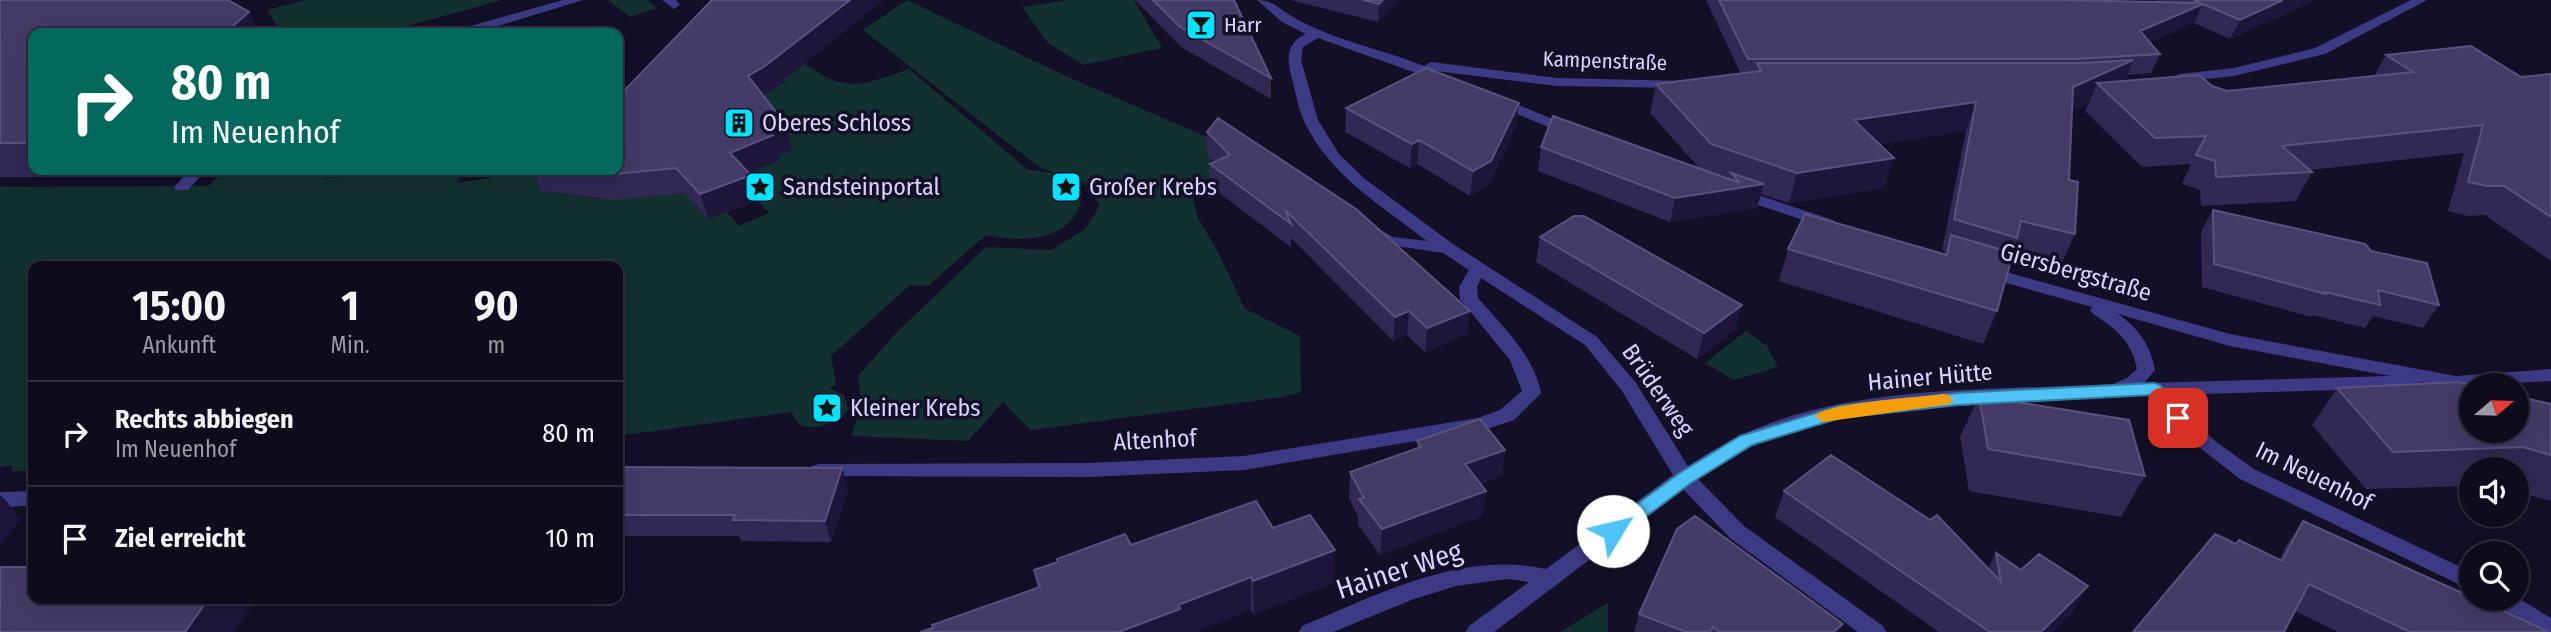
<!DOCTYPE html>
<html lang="de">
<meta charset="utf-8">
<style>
body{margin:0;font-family:"Fira Sans Condensed",sans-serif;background:#1c1929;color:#f1f3f6;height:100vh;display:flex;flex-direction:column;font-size:26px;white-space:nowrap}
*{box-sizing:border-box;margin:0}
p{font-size:23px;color:#9b9ba3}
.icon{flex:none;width:38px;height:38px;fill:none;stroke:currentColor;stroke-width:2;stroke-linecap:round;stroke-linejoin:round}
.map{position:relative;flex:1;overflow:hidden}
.details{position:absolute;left:28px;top:261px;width:595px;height:343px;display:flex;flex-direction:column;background:#0e0b1c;border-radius:14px;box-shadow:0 7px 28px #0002,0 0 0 2px #2e2b3b}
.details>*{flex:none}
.top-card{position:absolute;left:28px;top:28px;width:595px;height:147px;border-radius:14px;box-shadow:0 7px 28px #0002,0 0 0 2px #2e2b3b;background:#00695c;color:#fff;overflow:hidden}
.needle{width:46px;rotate:71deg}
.buttons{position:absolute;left:2459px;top:373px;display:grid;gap:14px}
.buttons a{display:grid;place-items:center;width:70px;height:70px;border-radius:50%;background:#0e0b1c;box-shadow:0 7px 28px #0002,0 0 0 2px #2e2b3b;font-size:35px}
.pin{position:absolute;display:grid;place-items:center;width:60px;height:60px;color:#fff;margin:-30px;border-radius:14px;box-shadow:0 4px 10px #0006}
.me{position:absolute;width:77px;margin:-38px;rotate:54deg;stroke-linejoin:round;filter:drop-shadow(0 0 5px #0008)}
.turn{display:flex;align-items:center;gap:24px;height:147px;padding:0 28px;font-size:32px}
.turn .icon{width:91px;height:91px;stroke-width:2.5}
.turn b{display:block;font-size:49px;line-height:60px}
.eta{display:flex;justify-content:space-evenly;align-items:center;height:119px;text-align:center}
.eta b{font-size:42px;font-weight:700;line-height:49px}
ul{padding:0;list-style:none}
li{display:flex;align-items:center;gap:21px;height:105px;padding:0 28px;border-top:2px solid #2e2b3b}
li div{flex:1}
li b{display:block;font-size:26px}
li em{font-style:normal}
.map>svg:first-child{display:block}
.green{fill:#12302f}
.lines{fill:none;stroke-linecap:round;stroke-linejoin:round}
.minor{fill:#3d3a85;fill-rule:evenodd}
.wall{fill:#312854}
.shaded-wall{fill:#1d163a}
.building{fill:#433a66;stroke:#5a527e;stroke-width:2}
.route{fill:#4fc3f7;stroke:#337fa1;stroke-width:2}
.slow{fill:#f59e0b}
.labels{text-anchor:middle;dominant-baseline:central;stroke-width:7;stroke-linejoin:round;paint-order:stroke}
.far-poi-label{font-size:21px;fill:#d9d4ff;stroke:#130f26;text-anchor:start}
.far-street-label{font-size:21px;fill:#d9d4ff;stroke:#130f26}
.poi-label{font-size:24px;fill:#d9d4ff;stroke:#130f26;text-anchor:start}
.street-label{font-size:24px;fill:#d9d4ff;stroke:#130f26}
.near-street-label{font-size:28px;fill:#d9d4ff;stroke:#130f26}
</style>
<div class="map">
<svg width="2551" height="632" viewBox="0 0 2551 632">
<rect width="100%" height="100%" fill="#130f26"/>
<path class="green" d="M305 0H502L382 33H281L267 10Z
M608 0H647L657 8 630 17Z
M907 0 1068 77 1228 146 1229 172 1189 185 1198 218 1217 250 1245 309 1300 336 1301 392 1284 397 1031 430 1003 402 968 441 851 436 862 406 858 376 895 334 986 247 1052 250 1086 228 1100 205 1085 184 1039 167 863 30Z
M1067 0H1134L1162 48 1083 65 1048 43 1022 7Z
M801 61C845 94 860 86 909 69L1028 170 1054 173 1068 179 1078 190 1081 201C1071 242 1020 243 986 235L928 286 910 285 831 356 836 383 830 389 844 395 848 410C836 425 798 439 792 412L618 436V266H33V470L11 472 13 466 0 467V187L208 186 220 175 252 170H311L326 178 344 177 363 170H465L457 183 520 173 536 175 542 191 601 199 615 184 659 196 696 188 688 197 708 219 727 212 739 226 769 213 740 180V176L779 160 755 100 786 81 771 75Z
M1746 331 1767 346 1778 367 1734 380 1705 363Z
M1608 603V632H1560Z"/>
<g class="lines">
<path class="minor" d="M563 0H583L475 33H454L456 30Z
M662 0H676L680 5 674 9Z
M1257 0C1274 0 1280 10 1295 18 1335 41 1382 49 1424 66L1431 62 1557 78 1687 81 1689 84 1682 88 1557 86 1436 71 1451 79 1444 83 1318 38 1303 47 1301 60 1318 120 1339 154 1365 179 1453 244 1597 337 1636 383 1688 466C1713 450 1740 434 1768 424 1873 385 2002 390 2113 384L2127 378 2137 369C2132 341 2115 328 2093 314L2090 310 2092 307 1978 275 1976 271 1984 266 2230 334 2456 376 2551 369V381L2471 385V391L2420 382 2418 386 2411 388 2169 395 2215 441 2254 469 2471 572V590L2240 479 2190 440 2149 395 1922 408 1846 417 1782 433 1751 447 1698 479 1744 526 1883 626 1886 632H1858L1730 538 1683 489 1494 632H1466L1469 626 1529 582 1507 579 1456 586 1414 599 1333 632H1299L1302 626C1379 594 1462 550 1546 569L1673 475 1622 391 1585 345 1481 278 1477 287 1478 298C1502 326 1534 355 1541 393L1514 420 1487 429 1244 470 1087 477 812 476 809 471 812 466 819 464 1087 463 1244 456 1478 418 1500 410 1522 391 1510 360 1460 299 1459 287 1469 270 1443 253 1383 244 1366 231 1374 226 1393 237 1427 241C1382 206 1329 175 1304 121 1298 108 1296 93 1292 79 1287 60 1285 43 1306 34L1282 22ZM2118 314 2230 346 2390 376 2144 383 2155 370C2151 345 2138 328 2118 314Z
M2411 0H2427L2325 54 2234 76 2179 82 2172 78 2179 74 2234 68 2315 48Z
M1496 96 1575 128 1577 131 1575 134H1565L1491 103V97Z
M190 170H206L188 190H176L174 187Z
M1737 188 1833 220 1835 223 1833 226H1821L1731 196 1729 193Z
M33 491V505L0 508V492Z
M2516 597 2551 618V632H2538L2492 604 2489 598Z"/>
</g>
<path class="wall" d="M0 0 249 12 260 33H33V170H124L116 177H0Z
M712 0H883L772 90 763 95 786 125 792 150 778 156 779 160 749 173 759 200 708 219 684 193 614 200 541 191 533 170H618Z
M1135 0H1234L1271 78V99L1181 47Z
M1290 0H1399L1378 22Z
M1706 0H2063L2155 2 2156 0H2315L2230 39 2194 23 2150 42 2160 54 2151 73 2127 75 2124 81 2212 86 2227 91 2374 76 2386 55 2521 77 2551 74V261L2485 215 2468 216 2448 211 2464 153 2310 170 2312 172 2296 201 2201 206 2200 190 2182 184 2191 164 2142 167 2085 111 2089 103 2072 111 2069 180 2075 234 2061 265 2013 253 1997 311 1983 344 1779 281 1788 249 1944 254 1945 251 1942 250 1966 131 1879 144 1894 158 1884 188 1789 203 1761 194 1757 208 1670 222 1538 171 1541 147 1699 168 1650 113 1656 84 1741 74Z
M1519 103 1516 127 1488 186 1470 196 1417 164 1410 168 1345 132 1346 108Z
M1207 132 1468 334 1425 352 1407 335 1393 341 1291 238V247L1210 186V164L1215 162 1207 155Z
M2213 210 2371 251 2439 305 2423 328 2373 316 2365 328 2313 315 2312 317 2202 287 2201 232Z
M1540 237 1742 305 1735 330 1697 359 1536 262Z
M2337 388 2551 404V501L2516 492V469H2471V486L2366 489 2312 425Z
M1979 396 2145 476 2121 517 1969 491 1960 437Z
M1417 441 1505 450 1502 476 1480 484 1486 491 1482 516 1380 555 1358 525V517L1349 498 1350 472 1417 449Z
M618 467 848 489 831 542 741 541 739 536H618Z
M1784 491 1988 569 1996 553 2073 612 2053 632H1939L1775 517Z
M2303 521 2549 632H2338L2295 611 2236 544 2279 560 2286 546Z
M1273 528 1334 583 1254 614 1251 610 933 628 1037 588 1034 570 1131 545Z
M1639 614 1843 624 1839 632H1634Z"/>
<path class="shaded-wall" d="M850 0H883L772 90 755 100 748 76Z
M1383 0H1399L1378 22 1379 4Z
M2283 0H2315L2230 39 2240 20Z
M2203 4 2194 23 2132 50 2140 31Z
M249 12 260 33H225Z
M2133 60 2121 89 2097 83 2089 103 2061 116 2073 87Z
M1976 102 1966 131 1845 150 1854 120Z
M1519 103 1516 127 1488 186 1470 196 1473 171Z
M786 125 792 150 778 156 779 160 738 178 730 153 770 132Z
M1419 140 1417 164 1410 168 1412 144Z
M1894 158 1884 188 1789 203 1797 173Z
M111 170H124L116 177Z
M751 175 759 200 708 219 700 194Z
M1764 184 1757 208 1670 222 1675 198Z
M1742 305 1735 330 1697 359 1704 333Z
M1409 311 1407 335 1393 341 1395 317Z
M1470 311 1468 334 1425 352 1427 328Z
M1505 450 1502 476 1461 490 1465 464Z
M842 468 848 489 831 542 825 521Z
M1486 491 1482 516 1380 555 1382 529Z
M1 495 21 519 0 546V496Z
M1335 550 1334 583 1254 614 1253 581Z
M1251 577V610L1196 632H1119L1178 605Z
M2088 586 2073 612 2053 632H2041Z
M209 598H257L235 632H185Z
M1843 624 1839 632H1833Z"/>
<path class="building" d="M0 0H228L249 12 225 33H33V143H0Z
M712 0H850L765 66 748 76 786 125 770 132 773 135 730 153 751 175 700 194 676 168 605 175 561 170H618V97Z
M1153 0H1234L1271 78 1180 27Z
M1363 0H1383L1379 4Z
M1719 0H2063L2201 3 2194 0H2283L2240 20 2203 4 2140 31 2160 54 2076 59H1748Z
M2471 46 2521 77 2551 74V217L2504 186H2488L2468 182 2483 125 2282 146 2312 172 2216 177 2215 161 2196 155 2206 136 2155 138 2097 83 2199 75 2212 86 2227 91 2413 72 2386 55Z
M2133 60 2073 87 2069 180 2078 182 2075 234 2021 221 2017 238 1954 219 1976 102 1854 120 1894 158 1797 173 1711 144 1656 84 1761 71 1757 63H2080Z
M1426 68 1519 103 1491 161 1473 171 1419 140 1412 144 1346 108Z
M1553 116 1740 183 1731 173 1764 184 1675 198 1541 147Z
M1218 118 1356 209 1470 311 1427 328 1409 311 1395 317 1285 210 1291 224 1210 164 1230 155 1207 132Z
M2213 210 2365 244 2371 251 2427 263 2439 305 2378 290 2380 305 2325 292 2326 294 2214 264Z
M1805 214 1947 255 1951 235 2013 253 1997 311 1788 249Z
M1574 216H1584L1742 305 1704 333 1540 237Z
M2459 382 2471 385V430H2516V396L2551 404V455L2523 447 2393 452 2337 388Z
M1979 396 2129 420 2145 476 1988 449Z
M1480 419 1505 450 1465 464 1486 491 1382 529 1359 499 1364 498 1350 472 1421 447 1417 441Z
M1831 455 1930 520 1937 515 2001 582 1996 553 2021 570 2039 554 2088 586 2041 632H1990L1784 491Z
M618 467 842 468 825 521 733 520 735 515H618Z
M1256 501 1273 528 1310 515 1335 550 1253 581 1251 577 1178 605 1180 609 1119 632H920L933 628 932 625 1040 587 1034 570 1058 562 1057 559 1125 534 1131 545Z
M1695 516 1843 624 1833 632H1719L1713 627 1710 632H1686L1639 614 1677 529Z
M2303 521 2471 597V598H2475L2549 632H2410L2309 584 2284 632H2133L2215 534 2236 544 2239 540 2282 561Z
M0 567H33V598H209L185 632H0Z"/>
<path class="route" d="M2154 383 2160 385 2184 413 2187 418 2184 422H2172L2150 395 1958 405 1840 418 1752 445 1691 483 1620 536H1607L1604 531 1607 526 1678 474 1740 436 1839 406 1958 393Z"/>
<path class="slow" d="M1944 394 1950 396 1953 400 1950 404 1823 422 1815 416C1824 403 1923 397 1944 394Z"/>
<defs>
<g id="bar-square" transform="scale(1.575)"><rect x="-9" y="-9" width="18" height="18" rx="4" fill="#00e5ff" stroke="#130f26"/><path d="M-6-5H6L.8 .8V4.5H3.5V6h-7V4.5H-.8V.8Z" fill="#111"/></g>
<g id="building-square" transform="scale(1.575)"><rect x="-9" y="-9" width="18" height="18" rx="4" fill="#00e5ff" stroke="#130f26"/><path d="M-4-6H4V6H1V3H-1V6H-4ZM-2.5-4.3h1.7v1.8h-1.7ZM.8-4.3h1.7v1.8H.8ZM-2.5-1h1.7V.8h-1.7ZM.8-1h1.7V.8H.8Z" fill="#111"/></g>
<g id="sight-square" transform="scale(1.575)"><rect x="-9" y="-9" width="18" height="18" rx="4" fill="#00e5ff" stroke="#130f26"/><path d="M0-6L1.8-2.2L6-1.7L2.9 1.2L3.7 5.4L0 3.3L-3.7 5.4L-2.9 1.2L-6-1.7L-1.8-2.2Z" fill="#111"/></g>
</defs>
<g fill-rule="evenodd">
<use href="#bar-square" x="1201" y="25"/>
<use href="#building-square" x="739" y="123"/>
<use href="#sight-square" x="760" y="187"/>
<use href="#sight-square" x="1066" y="187"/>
<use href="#sight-square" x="827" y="408"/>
</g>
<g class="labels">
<g class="far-poi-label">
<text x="1224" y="25">Harr</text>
</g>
<g class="far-street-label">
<text transform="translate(1605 61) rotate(2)">Kampenstraße</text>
</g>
<g class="poi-label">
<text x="762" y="123">Oberes Schloss</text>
<text x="783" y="187">Sandsteinportal</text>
<text x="1089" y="187">Großer Krebs</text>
<text x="850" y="408">Kleiner Krebs</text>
</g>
<g class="street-label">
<text transform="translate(2076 272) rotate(16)">Giersbergstraße</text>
<text transform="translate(1930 377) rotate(-5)">Hainer Hütte</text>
<text transform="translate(1658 390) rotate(55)">Brüderweg</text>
<text transform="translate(1155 440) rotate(-3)">Altenhof</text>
<text transform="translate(2314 476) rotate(26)">Im Neuenhof</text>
</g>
<g class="near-street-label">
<text transform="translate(1399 570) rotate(-18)">Hainer Weg</text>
</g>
</g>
</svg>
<div class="buttons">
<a><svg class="needle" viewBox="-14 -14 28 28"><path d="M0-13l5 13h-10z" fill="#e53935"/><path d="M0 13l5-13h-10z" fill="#9b9ba3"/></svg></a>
<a><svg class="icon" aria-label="sound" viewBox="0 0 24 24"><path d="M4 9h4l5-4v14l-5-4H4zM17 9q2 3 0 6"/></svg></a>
<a><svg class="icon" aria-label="search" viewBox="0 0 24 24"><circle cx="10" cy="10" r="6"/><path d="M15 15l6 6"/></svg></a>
</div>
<div class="pin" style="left:2178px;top:418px;background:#d93025"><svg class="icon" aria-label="arrive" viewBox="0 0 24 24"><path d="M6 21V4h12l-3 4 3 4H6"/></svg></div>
<svg class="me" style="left:1613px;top:531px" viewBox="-20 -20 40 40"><circle r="19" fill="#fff"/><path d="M0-13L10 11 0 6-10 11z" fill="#4fc3f7"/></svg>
<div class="top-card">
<div class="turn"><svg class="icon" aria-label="right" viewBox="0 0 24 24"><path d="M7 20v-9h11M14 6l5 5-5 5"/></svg><div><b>80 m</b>Im Neuenhof</div></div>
</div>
<section class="details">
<div class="eta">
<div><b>15:00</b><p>Ankunft</p></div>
<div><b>1</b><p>Min.</p></div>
<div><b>90</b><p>m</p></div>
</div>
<ul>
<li><svg class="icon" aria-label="right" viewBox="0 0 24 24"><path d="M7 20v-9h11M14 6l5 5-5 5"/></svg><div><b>Rechts abbiegen</b><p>Im Neuenhof</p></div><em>80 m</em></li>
<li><svg class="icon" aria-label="arrive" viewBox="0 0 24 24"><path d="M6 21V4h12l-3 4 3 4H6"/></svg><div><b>Ziel erreicht</b></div><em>10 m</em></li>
</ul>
</section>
</div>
